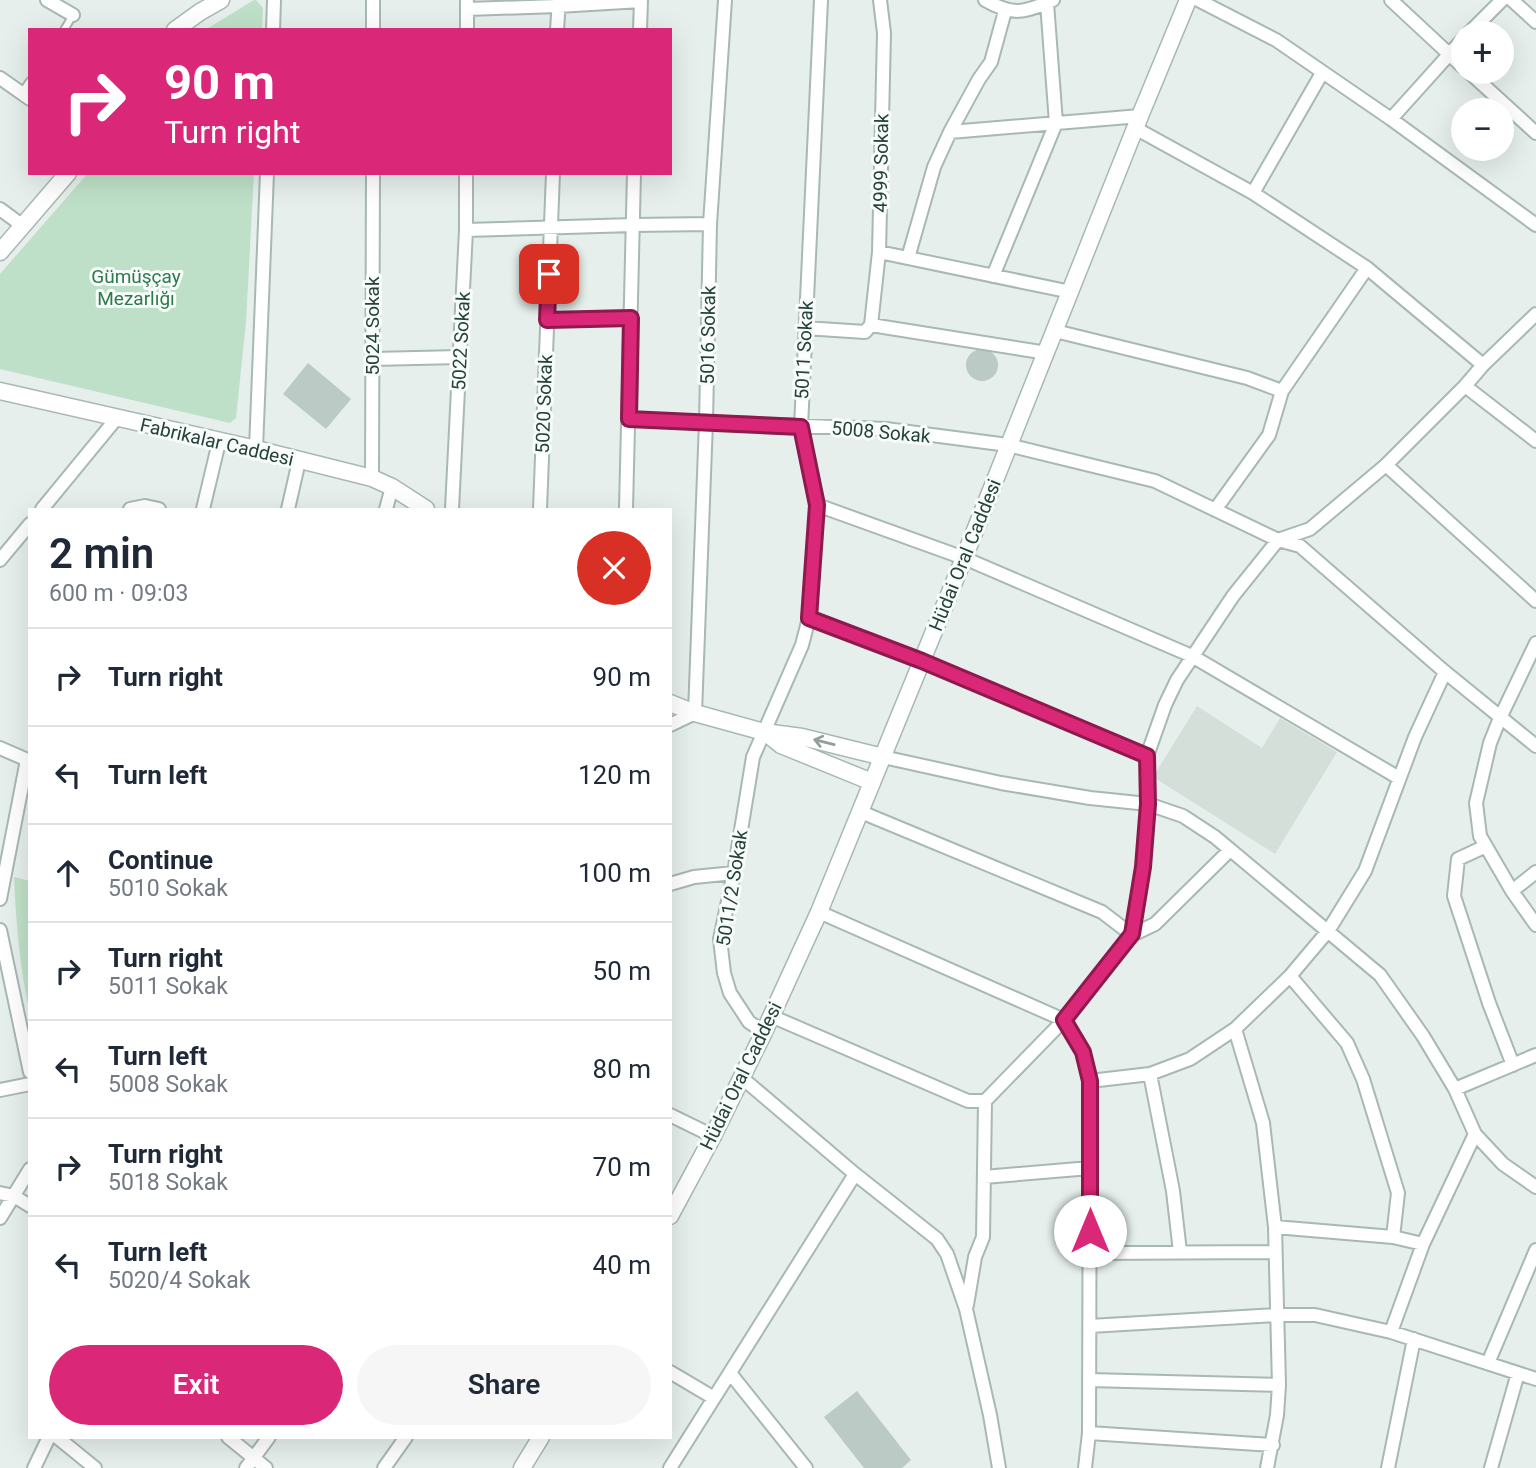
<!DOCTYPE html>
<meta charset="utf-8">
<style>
body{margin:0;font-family:Roboto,sans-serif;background:#f6f6f7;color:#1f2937;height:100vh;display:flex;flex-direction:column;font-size:26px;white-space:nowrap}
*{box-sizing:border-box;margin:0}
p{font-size:23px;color:#747a83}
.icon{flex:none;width:38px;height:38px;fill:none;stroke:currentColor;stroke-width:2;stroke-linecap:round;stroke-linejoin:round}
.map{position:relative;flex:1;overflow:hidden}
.drawer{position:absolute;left:28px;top:508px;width:644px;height:931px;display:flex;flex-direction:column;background:#fff;border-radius:0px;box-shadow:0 7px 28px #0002}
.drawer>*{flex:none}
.top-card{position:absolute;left:28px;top:28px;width:644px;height:147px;border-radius:0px;box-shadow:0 7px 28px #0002;background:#db2777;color:#fff;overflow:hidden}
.controls{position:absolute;left:1451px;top:21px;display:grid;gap:14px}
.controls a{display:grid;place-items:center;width:63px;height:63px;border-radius:50%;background:#fff;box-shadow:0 7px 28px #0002;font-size:35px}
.pin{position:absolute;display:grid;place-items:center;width:60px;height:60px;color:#fff;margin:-30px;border-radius:14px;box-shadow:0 4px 10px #0006}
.me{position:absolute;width:77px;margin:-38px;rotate:0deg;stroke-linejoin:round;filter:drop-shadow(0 0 5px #0008)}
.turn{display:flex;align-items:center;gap:24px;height:147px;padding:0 21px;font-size:32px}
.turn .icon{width:91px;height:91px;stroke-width:2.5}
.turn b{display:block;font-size:49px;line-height:60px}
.round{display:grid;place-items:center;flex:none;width:74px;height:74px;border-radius:37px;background:#f6f6f7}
.overview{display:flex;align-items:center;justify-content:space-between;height:119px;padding:0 21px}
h1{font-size:42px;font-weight:600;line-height:52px}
.cta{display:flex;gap:14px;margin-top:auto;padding:14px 21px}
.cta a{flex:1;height:80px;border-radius:42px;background:#db2777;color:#fff;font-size:28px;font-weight:600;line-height:80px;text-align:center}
.cta a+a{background:#f6f6f7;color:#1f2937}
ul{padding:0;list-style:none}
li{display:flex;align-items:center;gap:21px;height:98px;padding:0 21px;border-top:2px solid #e0e1e3}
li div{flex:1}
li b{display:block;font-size:26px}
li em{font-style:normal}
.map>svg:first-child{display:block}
.built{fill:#d4dfda}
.green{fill:#bfe0c8}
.building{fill:#bbcac4}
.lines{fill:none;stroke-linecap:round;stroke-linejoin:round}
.service-casing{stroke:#a8b8b2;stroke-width:10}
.minor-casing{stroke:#a8b8b2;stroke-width:16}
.tertiary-casing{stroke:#a8b8b2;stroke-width:19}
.service{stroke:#fff;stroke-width:6}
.minor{stroke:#fff;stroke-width:12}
.tertiary{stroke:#fff;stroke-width:16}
.oneway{stroke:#92a09c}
.route-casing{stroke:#8e194d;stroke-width:18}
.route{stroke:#db2777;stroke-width:12}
.labels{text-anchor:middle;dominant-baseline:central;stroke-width:6;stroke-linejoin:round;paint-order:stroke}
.street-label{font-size:19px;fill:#24423a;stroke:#f7fbf9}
.park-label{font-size:19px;fill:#2d7a4b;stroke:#f7fbf9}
</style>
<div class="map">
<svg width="1536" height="1468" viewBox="0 0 1536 1468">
<rect width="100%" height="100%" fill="#e6efeb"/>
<path class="built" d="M1197 706 1262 748 1280 718 1337 752 1275 854 1153 777Z"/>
<path class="green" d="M254 0H256L263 8 262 30H205Z
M88 173H254L246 322 236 418 230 423 0 369V274Z
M14 877 30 881V1014C20 969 16 924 14 877Z"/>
<path class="building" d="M966 365a16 16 0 1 1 32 0a16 16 0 1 1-32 0Z
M308 363 351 399 326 429 283 394Z
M857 1391 911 1460 902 1468H864L824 1417Z"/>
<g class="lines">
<g class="service-casing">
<path id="service" d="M64 30 73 15
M21 94 30 81"/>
</g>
<g class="minor-casing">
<path id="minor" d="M47 0 73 15
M985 0C1013 16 1024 13 1053 0
M1198 0 1276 40 1391 119 1536 225
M1391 0 1463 67
M1512 0 1536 22
M467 9 558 6 641 1
M273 30 274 0
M373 30V0
M467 30V2
M557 30 559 0
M640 30 641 0
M1469 33 1502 0
M1469 72 1536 133
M0 78 30 99
M1391 119 1463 39
M1135 128 1253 193 1367 268 1483 365
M950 132 1140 116
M1253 193 1322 73
M0 209 23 226
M466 230 633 225 710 224
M879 252 1071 292
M908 258 934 167 950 132 979 79 991 62 1005 11
M993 276 1056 123 1047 3
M547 320 631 318
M871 325 879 252 884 33 880 0
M805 328 865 332 871 325 1047 353
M1055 331 1247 378 1282 391
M372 359 460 357
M1465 386 1536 441
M629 419 886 429 1008 445 1155 481 1278 540 1300 546 1445 672 1536 746
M256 449 267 173
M1386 465 1536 601
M372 478 373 173
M817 505 964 558 1192 656 1399 778
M42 509 116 419
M130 509 145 506 159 509
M203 509 219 442
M288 509 299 461
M386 509 392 487
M452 509 466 230V173
M540 509 553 173
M626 509 634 173
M1215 510 1269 435 1282 391 1367 268
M0 560 30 524
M809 618 922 661 1147 756
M1536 643 1500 718 1490 743 1476 803 1480 836 1512 891 1536 925
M670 725 695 713 706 422 710 224 725 0
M0 748 30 761
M883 757 1001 783 1090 798 1148 804 1183 816 1215 837 1380 975 1423 1036 1455 1089 1475 1134 1503 1164 1536 1187
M861 812 1102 912 1132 935 1155 924 1230 850
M1486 846 1458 859 1454 896 1489 1003 1513 1065
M670 884 694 877 734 873
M1512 891 1536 872
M0 899 27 760
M819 912 1064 1020 1083 1052 1090 1081 1089 1433 1085 1468
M0 930 30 1072
M1290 976 1347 1043 1363 1079 1398 1193 1393 1237
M771 1016 968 1101H985L983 1237 975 1257 967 1305
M1235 1029 1263 1123 1275 1227 1279 1385 1277 1415 1267 1468
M764 1032 749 1022 730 993 724 973 720 939 734 873 753 757 802 645 809 618 817 505 801 427 821 0
M1150 1074 1173 1191 1180 1252
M741 1077 855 1174 937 1239 947 1254 966 1309 990 1415 999 1468
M1090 1081 1150 1074 1190 1059 1235 1029 1290 976 1328 931 1365 871 1415 737 1445 672
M1455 1089 1536 1055
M0 1090 30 1084
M985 1101 1064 1020 1132 935 1143 867 1148 804 1147 756 1165 705 1177 680 1233 596 1278 540 1310 529 1386 465 1465 386 1483 365 1536 314
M670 1115 713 1136
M984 1177 1090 1168
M0 1193 14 1196 30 1206
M0 1218 30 1169
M1275 1227 1393 1237 1423 1244
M1090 1253 1275 1252
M1090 1326 1277 1315H1315L1391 1332 1536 1379
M1391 1332 1423 1244 1475 1134
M1488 1363 1536 1250
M670 1372 714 1398
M730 1373 806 1468
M1089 1380 1279 1385
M1089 1433 1273 1445
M57 1437 95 1468
M228 1437 266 1468
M34 1468 49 1437
M246 1468 269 1437
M384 1468 406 1437
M670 1468 855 1174
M1388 1468 1414 1339
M1491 1468 1518 1373"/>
</g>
<g class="tertiary-casing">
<path id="tertiary" d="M175 30 200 12 221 0
M0 252 68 173
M0 391 256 449 372 478 392 487 426 509
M670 703 695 713 764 732 802 737 883 757
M766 733 781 745 872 782
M670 1216 713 1136 764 1032 819 912 964 558 1140 116 1188 0
M522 1468 541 1437"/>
</g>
<use href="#service" class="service"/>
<use href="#minor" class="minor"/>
<use href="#tertiary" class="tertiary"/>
</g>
<defs><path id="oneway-shaft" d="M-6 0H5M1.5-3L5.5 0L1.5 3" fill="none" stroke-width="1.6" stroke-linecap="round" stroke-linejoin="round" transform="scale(1.75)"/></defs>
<use class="oneway" href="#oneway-shaft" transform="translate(824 742) rotate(-166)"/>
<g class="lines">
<g class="route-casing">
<path id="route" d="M549 274 547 320 631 318 629 419 801 427 817 505 809 618 922 661 1147 756 1148 804 1143 867 1132 934 1064 1020 1083 1052 1090 1081V1231"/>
</g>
<use href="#route" class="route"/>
</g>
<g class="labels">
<g class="street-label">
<text transform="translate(881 163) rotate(-89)">4999 Sokak</text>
<text transform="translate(372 326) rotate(-90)">5024 Sokak</text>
<text transform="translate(708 335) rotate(-89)">5016 Sokak</text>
<text transform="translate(461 341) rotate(-87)">5022 Sokak</text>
<text transform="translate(804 350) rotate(-87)">5011 Sokak</text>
<text transform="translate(544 404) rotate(-88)">5020 Sokak</text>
<text transform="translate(881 432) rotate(5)">5008 Sokak</text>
<text transform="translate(217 442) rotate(13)">Fabrikalar Caddesi</text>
<text transform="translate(965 555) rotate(-68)">Hüdai Oral Caddesi</text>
<text transform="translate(732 888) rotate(-81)">5011/2 Sokak</text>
<text transform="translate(741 1076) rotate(-64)">Hüdai Oral Caddesi</text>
</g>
<g class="park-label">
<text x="136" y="276">Gümüşçay<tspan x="136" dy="22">Mezarlığı</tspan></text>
</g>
</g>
</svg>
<div class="controls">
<a>+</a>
<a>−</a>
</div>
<div class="pin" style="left:549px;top:274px;background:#d93025"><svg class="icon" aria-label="arrive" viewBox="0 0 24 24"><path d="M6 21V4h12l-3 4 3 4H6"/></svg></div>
<svg class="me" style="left:1090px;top:1231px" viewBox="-20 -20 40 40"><circle r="19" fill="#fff"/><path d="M0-13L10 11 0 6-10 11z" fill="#db2777"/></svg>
<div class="top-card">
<div class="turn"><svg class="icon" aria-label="right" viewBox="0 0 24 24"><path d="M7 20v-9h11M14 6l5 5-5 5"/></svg><div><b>90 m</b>Turn right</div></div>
</div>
<section class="drawer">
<div class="overview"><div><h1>2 min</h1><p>600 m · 09:03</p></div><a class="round" style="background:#d93025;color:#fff"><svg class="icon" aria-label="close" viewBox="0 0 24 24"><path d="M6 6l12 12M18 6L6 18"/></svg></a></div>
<ul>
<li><svg class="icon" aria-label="right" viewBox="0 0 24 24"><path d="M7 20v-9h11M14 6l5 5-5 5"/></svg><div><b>Turn right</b></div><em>90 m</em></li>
<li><svg class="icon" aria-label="left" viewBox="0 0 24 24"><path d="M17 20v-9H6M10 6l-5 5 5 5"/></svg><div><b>Turn left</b></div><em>120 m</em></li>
<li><svg class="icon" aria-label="ahead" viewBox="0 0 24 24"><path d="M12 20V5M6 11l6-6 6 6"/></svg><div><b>Continue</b><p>5010 Sokak</p></div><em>100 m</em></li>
<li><svg class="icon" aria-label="right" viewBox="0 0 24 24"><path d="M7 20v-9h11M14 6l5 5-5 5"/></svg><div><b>Turn right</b><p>5011 Sokak</p></div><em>50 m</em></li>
<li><svg class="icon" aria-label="left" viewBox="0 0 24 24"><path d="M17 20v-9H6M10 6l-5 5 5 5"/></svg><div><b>Turn left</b><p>5008 Sokak</p></div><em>80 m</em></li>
<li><svg class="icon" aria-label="right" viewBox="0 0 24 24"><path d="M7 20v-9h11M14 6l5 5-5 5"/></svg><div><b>Turn right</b><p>5018 Sokak</p></div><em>70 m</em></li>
<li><svg class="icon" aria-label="left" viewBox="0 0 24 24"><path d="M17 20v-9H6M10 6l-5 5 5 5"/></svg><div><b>Turn left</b><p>5020/4 Sokak</p></div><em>40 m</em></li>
</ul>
<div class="cta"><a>Exit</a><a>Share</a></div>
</section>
</div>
